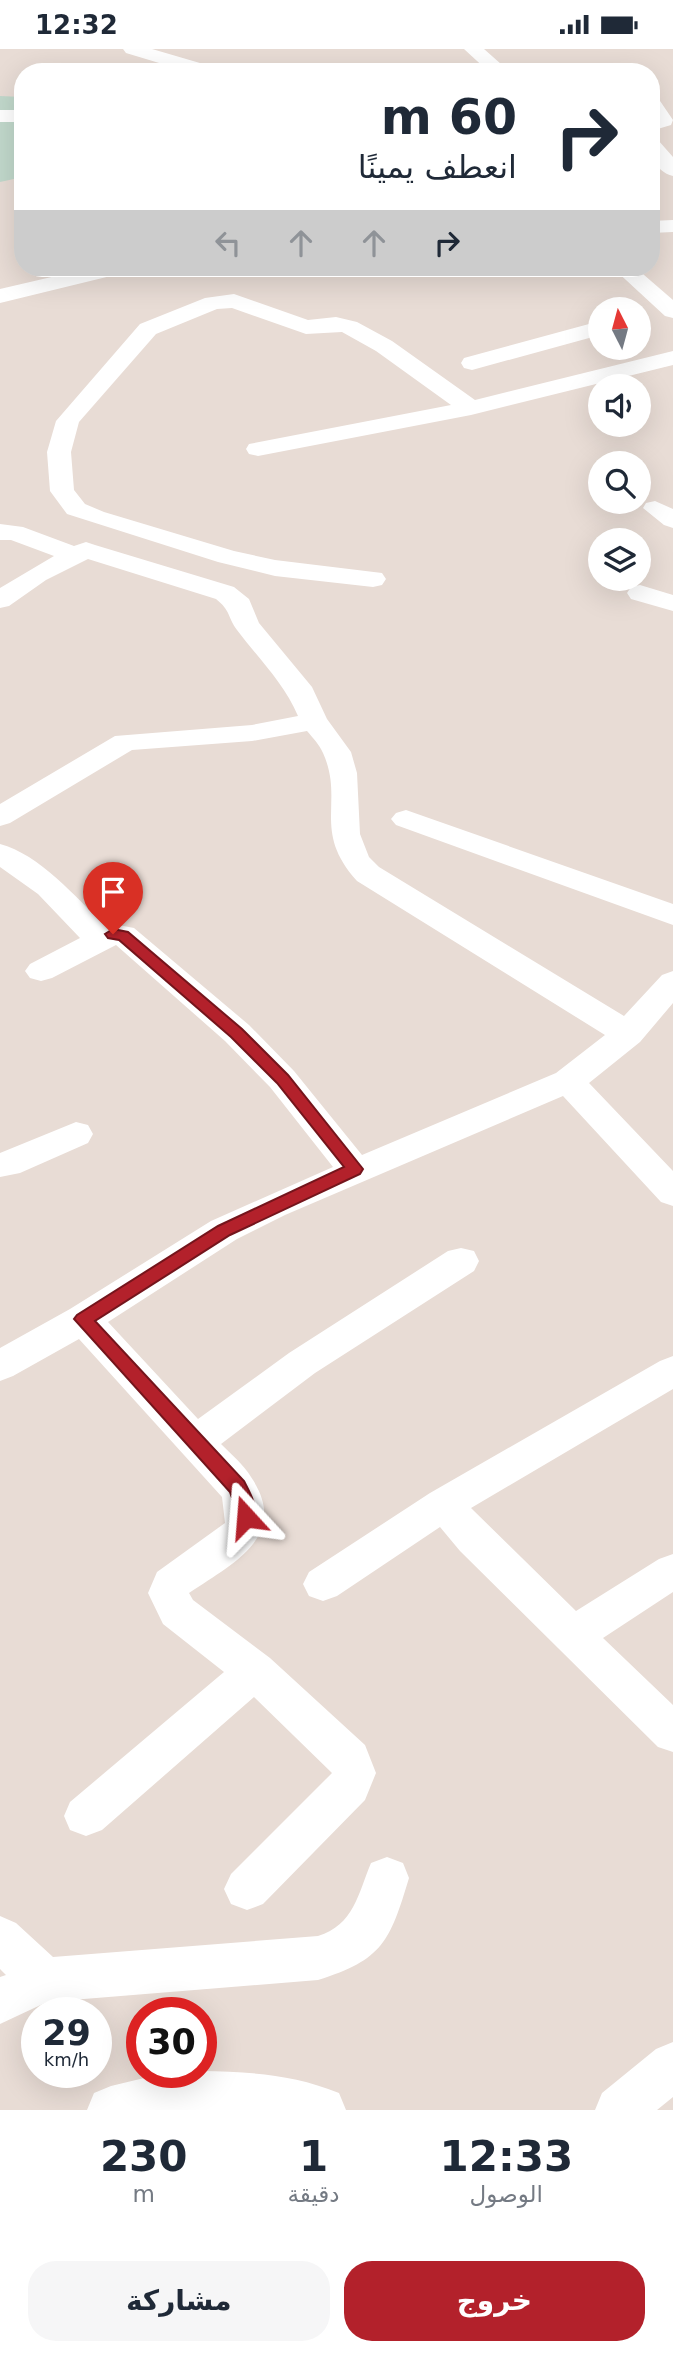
<!DOCTYPE html>
<html lang="ar">
<meta charset="utf-8">
<style>
body{margin:0;font-family:"DejaVu Sans",Vazirmatn,sans-serif;background:#f6f6f7;color:#1f2937;direction:rtl;height:100vh;display:flex;flex-direction:column;font-size:26px;white-space:nowrap}
*{box-sizing:border-box;margin:0}
p{font-size:23px;color:#747a83}
.icon{flex:none;width:38px;height:38px;fill:none;stroke:currentColor;stroke-width:2;stroke-linecap:round;stroke-linejoin:round}
.map{position:relative;height:2061px;overflow:hidden;direction:ltr}
.side{display:flex;flex-direction:column;background:#fff;flex:1}
.side>*{flex:none}
.hud{position:absolute;left:14px;top:14px;width:646px;height:214px;border-radius:28px;box-shadow:0 7px 28px #0002;direction:rtl;background:#fff;color:#1f2937;overflow:hidden}
.needle{width:46px;rotate:354deg}
.controls{position:absolute;left:588px;top:248px;display:grid;gap:14px}
.controls a{display:grid;place-items:center;width:63px;height:63px;border-radius:50%;background:#fff;box-shadow:0 7px 28px #0002;font-size:35px}
.speed{position:absolute;left:21px;top:1948px;display:flex;gap:14px;font-size:35px;font-weight:700;text-align:center}
.speed>*{display:grid;place-content:center;width:91px;height:91px;border-radius:50%;background:#fff;box-shadow:0 7px 28px #0002;line-height:1}
.speed small{font-size:18px;font-weight:400}
.speed .limit{border:10px solid #d22;background:#fff;color:#111}
.pin{position:absolute;display:grid;place-items:center;width:60px;height:60px;color:#fff;margin:-72px -30px;border-radius:50% 50% 50% 0;rotate:-45deg;box-shadow:0 0 7px #0007}
.pin .icon{rotate:45deg}
.me{position:absolute;width:77px;margin:-38px;rotate:341deg;stroke-linejoin:round;filter:drop-shadow(0 0 5px #0008)}
.turn{display:flex;align-items:center;gap:24px;height:147px;padding:0 28px;font-size:32px}
.turn .icon{width:91px;height:91px;stroke-width:2.5}
.turn b{display:block;font-size:49px;line-height:60px}
.lanes{display:flex;align-items:center;height:66px;padding:0 28px;background:#0003;justify-content:center;gap:35px;direction:ltr}
.lanes .off{opacity:.35}
.eta{display:flex;justify-content:space-evenly;align-items:center;height:119px;text-align:center}
.eta b{font-size:42px;font-weight:700;line-height:49px}
.action{display:flex;gap:14px;margin-top:auto;padding:14px 28px}
.action a{flex:1;height:80px;border-radius:28px;background:#b3212b;color:#fff;font-size:28px;font-weight:700;line-height:80px;text-align:center}
.action a+a{background:#f6f6f7;color:#1f2937}
.status{display:flex;justify-content:space-between;align-items:center;height:49px;padding:0 35px;background:#fff;direction:ltr}
.status svg{height:19px;fill:currentColor}
.map>svg:first-child{display:block}
.green{fill:#c1d8cb}
.lines{fill:none;stroke-linecap:round;stroke-linejoin:round}
.minor{fill:#fff;fill-rule:evenodd}
.route{fill:#b3212b;stroke:#74151c;stroke-width:2}
</style>
<div class="status"><b>12:32</b><svg viewBox="0 0 49 12"><path d="M0 12V9h3v3zM5 12V6h3v6zM10 12V3h3v9zM15 12V0h3v12zM26 1h20v11H26zM47 4h2v5h-2z"/></svg></div>
<div class="map">
<svg width="673" height="2061" viewBox="0 0 673 2061">
<rect width="100%" height="100%" fill="#e8dcd5"/>
<path class="green" d="M0 47 23 48V128L0 133Z"/>
<g class="lines">
<path class="minor" d="M123 0H152L217 19 219 23H189L126 4Z
M464 0H484L510 23H489Z
M651 47 658 49 673 71 671 76 651 82Z
M0 61H23V73H0Z
M651 89 658 91 673 108V127C654 122 651 106 651 89Z
M673 171V183L651 184V172Z
M90 219H126L123 224 0 254V240Z
M613 219H636L673 251V269L665 267Z
M234 245 308 271 336 268 357 273 392 292 475 351 673 302V316L471 366 258 407 249 405 246 400 249 395 451 356 376 302 342 283 306 285 232 259 217 260 156 285 79 373 71 403 74 441 85 455 104 463 234 502 275 511 382 524 386 530 382 536 373 538 275 527 218 513 67 465 50 442 47 403 56 372 140 275 205 249Z
M600 272V286L472 321 464 319 461 314 464 309Z
M655 452 673 460V479L664 476 643 459 646 454Z
M0 475 23 478 74 497 86 493 95 496 234 538 249 550 259 574 312 638 327 670 351 703 357 724 360 785 369 808 379 818 624 967 662 926 673 922V954L640 993 589 1034 673 1122V1157L661 1153 563 1047 285 1166 237 1190 108 1273 198 1370 289 1304 448 1202 461 1199 474 1202 479 1212 474 1222 315 1324 221 1395C231 1405 244 1416 251 1428 291 1487 232 1515 189 1544L193 1551 270 1609 365 1696 376 1724 365 1751 263 1855 247 1861 231 1855 224 1840 231 1825 332 1724 254 1648 102 1781 86 1787 70 1781 64 1767 70 1753 224 1623 163 1575 148 1544 157 1523 225 1474 222 1448 79 1290 13 1327 0 1332V1299L70 1260 211 1172 333 1118 270 1038 225 992 116 896 52 929 41 932 30 929 25 922 30 915 80 889 38 845 0 818V795C39 805 77 849 105 877L113 875 134 879 249 976 294 1022 362 1106 556 1024 605 986 357 832C311 781 345 753 323 704 319 695 313 689 307 682L252 692 132 701 10 774 0 777V755L115 687 252 676 298 667C284 634 258 609 237 581 227 567 231 562 216 550L88 510 46 531 9 557 0 559V539L54 507 11 491H0Z
M640 536 673 546V562L631 550 627 544 631 538Z
M406 761 673 855V876L396 776 391 770 396 764Z
M76 1073 88 1076 93 1085 88 1094 20 1124 0 1128V1104Z
M673 1307V1340L471 1459 576 1562 659 1510 673 1505V1543L603 1589 673 1656V1703L658 1698 460 1502 440 1478 337 1547 323 1552 309 1547 303 1535 309 1523 430 1444 660 1312Z
M387 1808 403 1814 409 1829C390 1892 383 1911 318 1931L47 1953 0 1975V1928L6 1926 0 1920V1867L16 1874 53 1908 318 1887C354 1876 358 1845 371 1814Z
M673 1993V2048L657 2061H595L602 2044 656 2000Z
M201 2022C250 2023 293 2025 339 2044L346 2061H87L94 2044 111 2037 169 2023Z"/>
</g>
<path class="route" d="M113 880 128 883 242 980 288 1026 363 1120 360 1125 230 1186 95 1272 244 1432C250 1444 260 1460 253 1473L246 1476 240 1473 230 1443 74 1270 77 1266 218 1177 344 1118 277 1034 231 988 119 891 108 889 105 885Z"/>
</svg>
<div class="controls">
<a><svg class="needle" viewBox="-14 -14 28 28"><path d="M0-13l5 13h-10z" fill="#e53935"/><path d="M0 13l5-13h-10z" fill="#747a83"/></svg></a>
<a><svg class="icon" aria-label="sound" viewBox="0 0 24 24"><path d="M4 9h4l5-4v14l-5-4H4zM17 9q2 3 0 6"/></svg></a>
<a><svg class="icon" aria-label="search" viewBox="0 0 24 24"><circle cx="10" cy="10" r="6"/><path d="M15 15l6 6"/></svg></a>
<a><svg class="icon" aria-label="layers" viewBox="0 0 24 24"><path d="M12 4l9 5-9 5-9-5zM3 14l9 5 9-5"/></svg></a>
</div>
<div class="speed"><div>29<small>km/h</small></div><div class="limit">30</div></div>
<div class="pin" style="left:113px;top:885px;background:#d93025"><svg class="icon" aria-label="arrive" viewBox="0 0 24 24"><path d="M6 21V4h12l-3 4 3 4H6"/></svg></div>
<svg class="me" style="left:246px;top:1468px" viewBox="-20 -20 40 40"><path d="M0-17L14 15 0 8-14 15z" fill="#b3212b" stroke="#fff" stroke-width="4"/></svg>
<div class="hud">
<div class="turn"><svg class="icon" aria-label="right" viewBox="0 0 24 24"><path d="M7 20v-9h11M14 6l5 5-5 5"/></svg><div><b>60 m</b>انعطف يمينًا</div></div>
<div class="lanes"><svg class="icon off" aria-label="left" viewBox="0 0 24 24"><path d="M17 20v-9H6M10 6l-5 5 5 5"/></svg><svg class="icon off" aria-label="ahead" viewBox="0 0 24 24"><path d="M12 20V5M6 11l6-6 6 6"/></svg><svg class="icon off" aria-label="ahead" viewBox="0 0 24 24"><path d="M12 20V5M6 11l6-6 6 6"/></svg><svg class="icon" aria-label="right" viewBox="0 0 24 24"><path d="M7 20v-9h11M14 6l5 5-5 5"/></svg></div>
</div>
</div>
<section class="side">
<div class="eta">
<div><b>12:33</b><p>الوصول</p></div>
<div><b>1</b><p>دقيقة</p></div>
<div><b>230</b><p>m</p></div>
</div>
<div class="action"><a>خروج</a><a>مشاركة</a></div>
</section>
